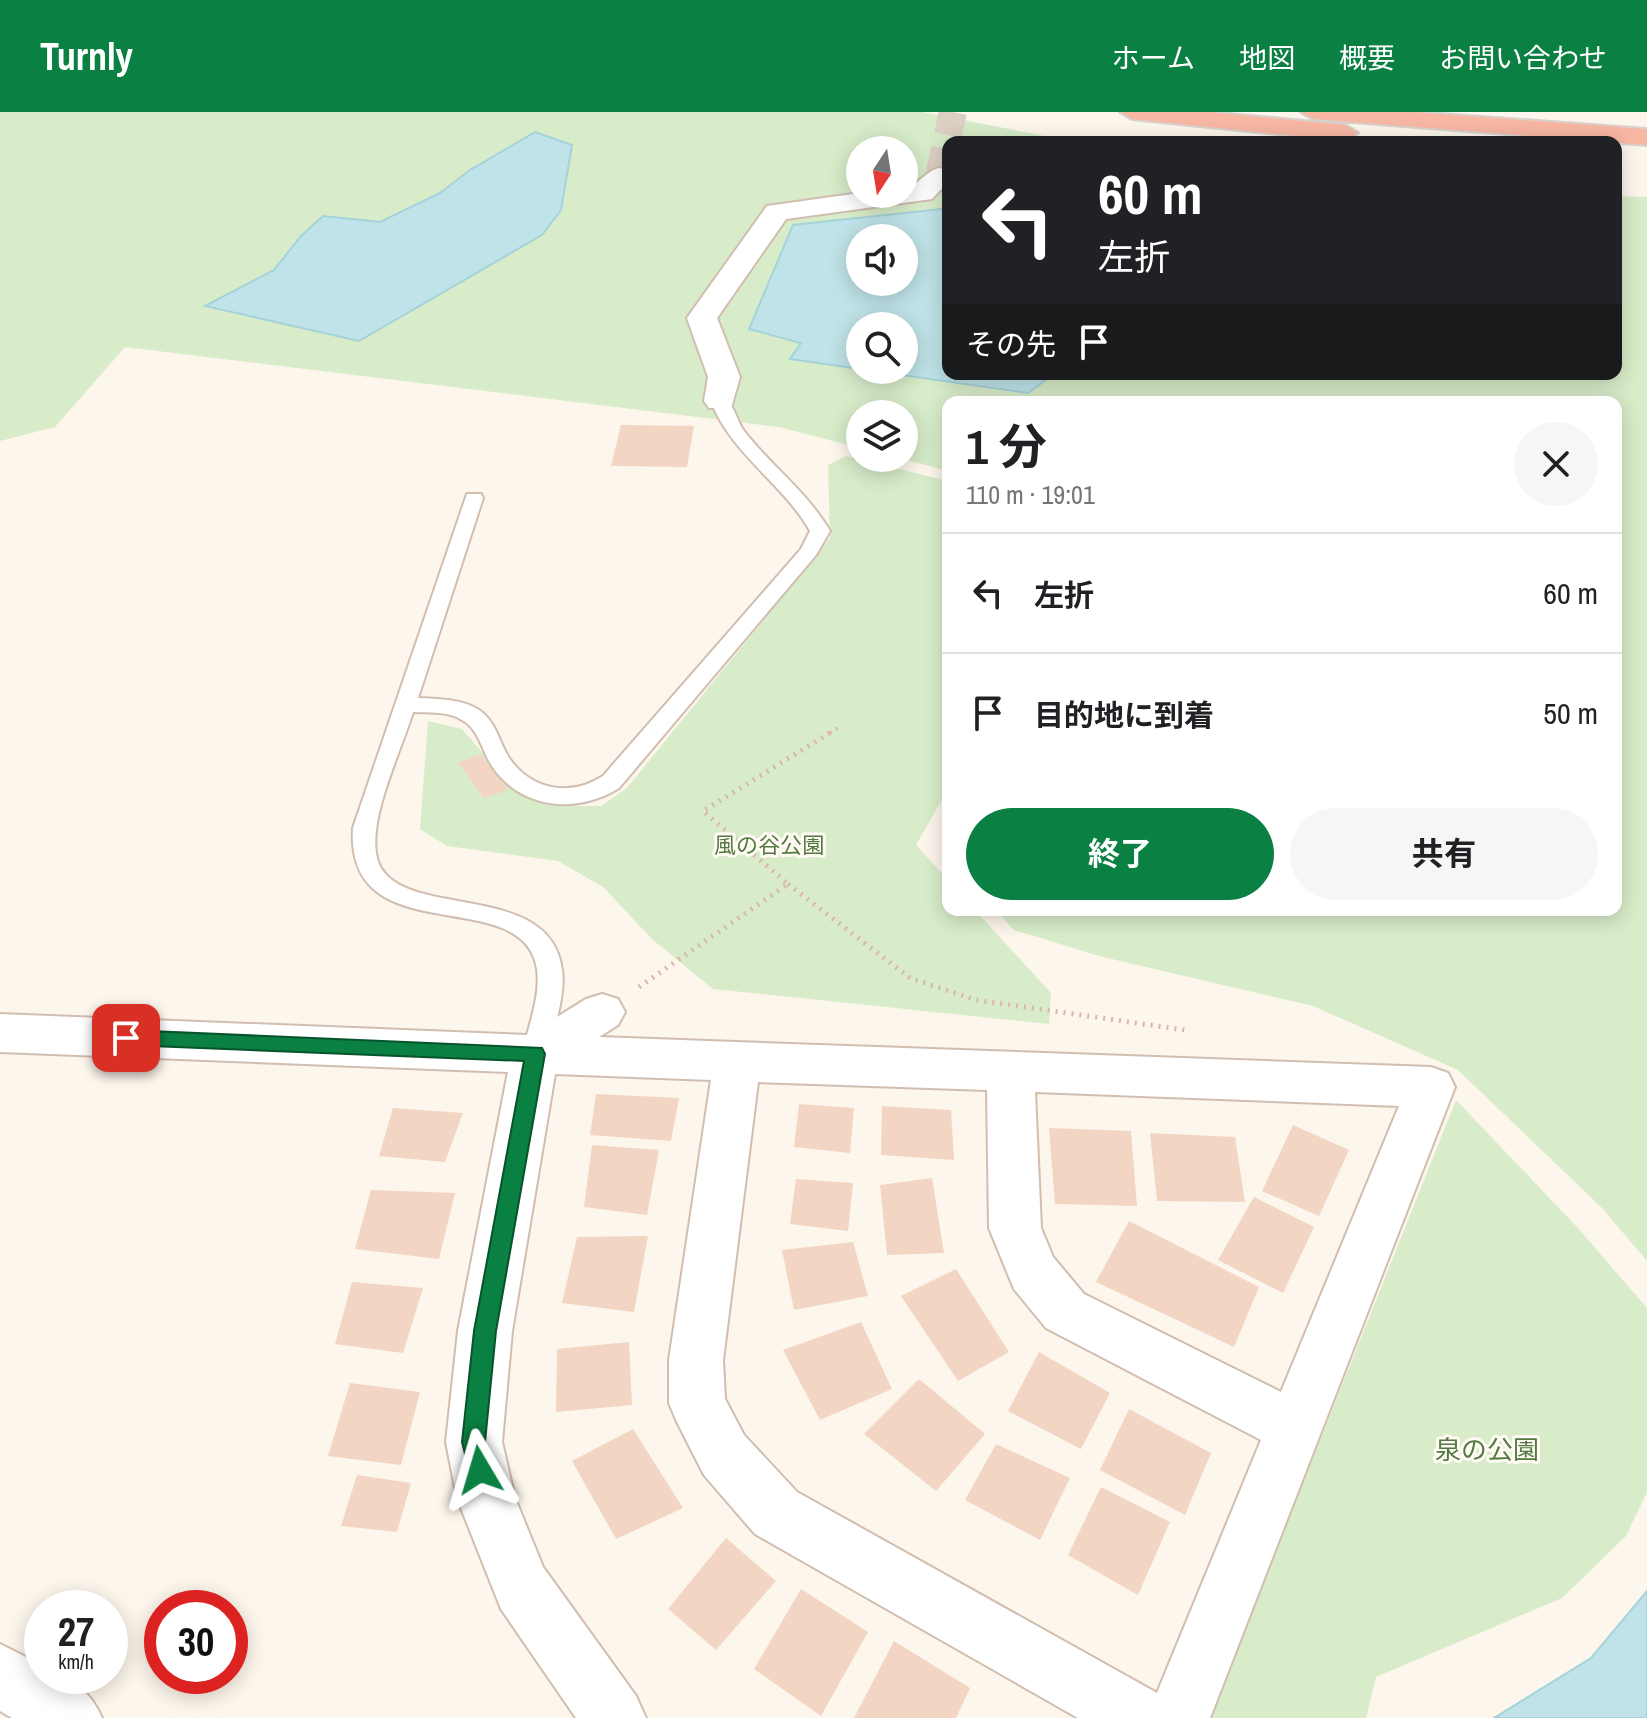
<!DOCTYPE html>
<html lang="ja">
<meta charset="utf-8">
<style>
body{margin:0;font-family:"Archivo Narrow","Noto Sans JP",sans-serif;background:#f6f6f6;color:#202124;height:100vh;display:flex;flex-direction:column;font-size:30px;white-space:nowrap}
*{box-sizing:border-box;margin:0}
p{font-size:26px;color:#757577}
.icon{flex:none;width:44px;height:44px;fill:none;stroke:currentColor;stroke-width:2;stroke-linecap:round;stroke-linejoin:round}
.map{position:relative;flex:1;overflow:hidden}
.side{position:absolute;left:942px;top:284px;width:680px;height:520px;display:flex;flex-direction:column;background:#fff;border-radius:16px;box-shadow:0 4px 20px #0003}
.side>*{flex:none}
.banner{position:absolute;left:942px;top:24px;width:680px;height:244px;border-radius:16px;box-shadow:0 4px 20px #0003;background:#202124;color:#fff;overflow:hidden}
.needle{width:52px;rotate:192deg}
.fabs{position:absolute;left:846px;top:24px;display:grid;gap:16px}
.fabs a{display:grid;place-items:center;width:72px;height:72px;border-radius:50%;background:#fff;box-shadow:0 4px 20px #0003;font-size:40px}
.speed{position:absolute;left:24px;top:1478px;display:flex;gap:16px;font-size:40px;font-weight:700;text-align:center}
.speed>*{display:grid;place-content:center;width:104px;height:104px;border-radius:50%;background:#fff;box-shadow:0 4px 20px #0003;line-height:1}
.speed small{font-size:20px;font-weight:400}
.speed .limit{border:12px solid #d22;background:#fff;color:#111}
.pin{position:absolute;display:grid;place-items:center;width:68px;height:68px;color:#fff;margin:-34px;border-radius:16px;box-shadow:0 4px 12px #0006}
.me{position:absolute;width:88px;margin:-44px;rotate:353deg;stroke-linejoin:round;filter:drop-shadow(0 0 6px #0008)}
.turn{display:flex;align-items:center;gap:28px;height:168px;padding:0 24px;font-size:36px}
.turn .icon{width:104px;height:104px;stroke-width:2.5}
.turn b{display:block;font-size:56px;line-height:68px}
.then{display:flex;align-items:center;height:76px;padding:0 24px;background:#0003;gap:16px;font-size:30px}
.round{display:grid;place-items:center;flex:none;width:84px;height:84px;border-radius:42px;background:#f6f6f6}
.headline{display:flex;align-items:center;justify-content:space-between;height:136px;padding:0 24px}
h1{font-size:48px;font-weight:700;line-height:60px}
.primary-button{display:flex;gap:16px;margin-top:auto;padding:16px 24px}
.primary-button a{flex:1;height:92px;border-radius:48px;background:#0b8043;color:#fff;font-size:32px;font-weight:700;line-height:92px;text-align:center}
.primary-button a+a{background:#f6f6f6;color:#202124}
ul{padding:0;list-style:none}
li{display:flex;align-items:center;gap:24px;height:120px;padding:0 24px;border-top:2px solid #e0e0e0}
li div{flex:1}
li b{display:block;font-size:30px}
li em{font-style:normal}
header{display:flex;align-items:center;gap:48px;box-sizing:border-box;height:112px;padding:0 40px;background:#0b8043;color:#fff}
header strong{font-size:38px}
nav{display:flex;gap:44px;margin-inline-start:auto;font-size:28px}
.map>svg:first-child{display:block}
.green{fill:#d8ecc9;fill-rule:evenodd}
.water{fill:#bfe3e8;stroke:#a5d3da;stroke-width:2;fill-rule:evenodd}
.building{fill:#f3d5c3}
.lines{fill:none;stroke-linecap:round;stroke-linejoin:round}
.minor-tunnel{stroke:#dcd0c4;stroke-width:28;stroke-dasharray:28 14;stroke-linecap:butt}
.service-casing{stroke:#d1beb0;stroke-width:4}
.minor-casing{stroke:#d1beb0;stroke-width:4}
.motorway-casing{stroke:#dad1cd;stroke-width:4}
.path-far1{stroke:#d9b8a5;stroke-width:4;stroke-dasharray:2 5;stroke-linecap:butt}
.path{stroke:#d9b8a5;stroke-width:5;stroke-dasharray:2 6;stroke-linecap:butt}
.service{fill:#fff;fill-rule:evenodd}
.minor{fill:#fff;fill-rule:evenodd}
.motorway{fill:#f7b7a3;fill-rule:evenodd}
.route{fill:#0b8043;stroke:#07532c;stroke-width:2}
.labels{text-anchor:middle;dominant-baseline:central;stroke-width:6;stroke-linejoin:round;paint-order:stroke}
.park-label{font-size:22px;fill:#537a41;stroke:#fffaf3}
.near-park-label{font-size:26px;fill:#537a41;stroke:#fffaf3}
</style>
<header>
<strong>Turnly</strong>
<nav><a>ホーム</a><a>地図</a><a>概要</a><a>お問い合わせ</a></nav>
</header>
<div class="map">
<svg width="1647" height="1606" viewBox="0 0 1647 1606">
<rect width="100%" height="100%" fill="#fdf6ec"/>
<path class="green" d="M0 0H922L1075 30H948V98L793 113 749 218 802 231 791 247 1028 281 1054 262H1616V84L1647 85V1149L1602 1096 1458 958 1313 894 1099 844 1014 818 996 798H1616V290H948V359L899 346H904V302H860V336L779 315 125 235 55 315 0 329ZM860 38H904V82H860ZM502 41 542 123 359 229 206 194 274 158 301 124 323 104 380 110 440 81 470 58Z
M846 344 948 369V677L916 733 948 768V798H975L1051 881 1049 912 713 877 653 828 603 775 558 749 447 734 420 717 428 609 462 617 497 657 526 684 558 694H601L627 676 830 426 828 353Z
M1456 988 1577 1115 1647 1196V1380L1626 1424 1562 1486 1376 1565 1366 1606H1209Z"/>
<path class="water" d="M535 20 572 33 561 98 542 123 359 229 205 194 274 158 301 124 323 104 380 110 440 81 470 58Z
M941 97 948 98V262H1054L1028 281 867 258H904V214H860V257L790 247 801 231 749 217 793 113ZM860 126H904V170H860Z
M1647 1479V1606H1494L1591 1546Z"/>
<path class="building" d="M621 313 694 314 687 355 611 354Z
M480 642 508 678 484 686 458 651Z
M596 982 679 986 671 1029 590 1023Z
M799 992 854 996 850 1041 794 1035Z
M882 994 951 998 954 1048 881 1043Z
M393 996 463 1001 445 1050 379 1044Z
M1293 1013 1349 1038 1319 1104 1262 1079Z
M1049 1016 1131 1019 1137 1094 1055 1092Z
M1150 1021 1235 1025 1245 1090 1157 1089Z
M592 1033 659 1038 647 1103 584 1095Z
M932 1066 944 1141 887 1143 880 1073Z
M796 1067 853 1071 848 1119 790 1112Z
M371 1078 455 1081 439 1147 355 1137Z
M1254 1085 1314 1115 1283 1181 1218 1148Z
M1129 1109 1259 1175 1234 1235 1096 1170Z
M648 1124 634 1200 562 1191 577 1125Z
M853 1130 868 1184 794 1198 782 1138Z
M956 1157 1009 1240 958 1269 901 1184Z
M352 1170 423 1176 403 1241 335 1232Z
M861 1210 892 1277 820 1308 783 1238Z
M629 1230 632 1293 556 1300 557 1237Z
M1039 1240 1110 1281 1081 1337 1008 1299Z
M919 1267 985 1322 936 1379 864 1322Z
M350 1271 420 1280 401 1353 328 1344Z
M1129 1297 1211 1341 1185 1403 1100 1358Z
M633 1317 683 1396 616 1427 572 1349Z
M996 1332 1070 1366 1040 1428 965 1388Z
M357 1363 411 1371 397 1420 341 1414Z
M1101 1375 1170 1410 1138 1483 1068 1443Z
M726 1426 776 1469 716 1538 668 1497Z
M801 1477 868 1520 821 1604 754 1557Z
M894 1529 970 1576 956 1606H854Z"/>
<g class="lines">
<path class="minor-tunnel" d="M939 64 953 0"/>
<g class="service-casing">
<path id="service" d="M720 284C733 287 736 308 744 319 771 354 807 380 830 419L816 443 619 676C578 702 521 698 492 654 482 639 479 617 462 608 448 599 429 601 413 600 401 639 370 702 376 741 386 814 550 762 562 858 566 884 553 916 548 942L544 949 535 952 526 949 522 942C528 916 541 883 537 857 524 769 345 844 353 716L467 382H481L483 386 418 586C439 587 468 587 484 602 497 614 500 632 509 646 532 679 571 685 603 664L801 437 810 419C783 371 731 342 711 289Z"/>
</g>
<g class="minor-casing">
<path id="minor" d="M939 56 948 58V70L932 87 786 107 717 206 740 265 731 296H709L704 289 708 265 687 206 767 94 860 81 904 82V75C920 73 924 60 939 56Z
M602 882 618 887 625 900 618 913 599 925 1431 955 1448 961 1455 975 1210 1606H1078L755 1422 704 1363 677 1310 669 1291V1248L711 968 555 962 512 1219 502 1330 515 1386 543 1455 636 1584 646 1606H576L501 1497 457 1386 446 1330 458 1219 508 960 0 940V902L528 923 586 887ZM758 970 987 978 989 1116 1014 1177 1046 1216 1261 1328 1157 1581 797 1380 744 1323 725 1287 723 1248ZM1035 980 1399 994 1281 1280 1084 1182 1053 1145 1041 1116Z
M0 1532 42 1553V1564C72 1564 91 1580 102 1606H12L0 1599Z"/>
</g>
<g class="motorway-casing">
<path id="motorway" d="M1120 0H1208L1345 13 1358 21 1345 29 1132 7Z
M1301 0H1414L1647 17V33L1313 7Z"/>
</g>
<path class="path-far1" d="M830 621 841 614"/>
<path class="path" d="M788 772 910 866 976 888 1185 918
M639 875 788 772 703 699 833 619"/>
<use href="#service" class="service"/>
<use href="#minor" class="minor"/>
<use href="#motorway" class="motorway"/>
</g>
<path class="route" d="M126 918 542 936 545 942 496 1219 485 1330 491 1358 488 1366 480 1369 471 1366 462 1330 474 1219 524 949 126 933 116 926Z"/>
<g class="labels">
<g class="park-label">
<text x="769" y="733">風の谷公園</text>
</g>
<g class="near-park-label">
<text x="1487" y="1337">泉の公園</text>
</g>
</g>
</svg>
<div class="fabs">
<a><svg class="needle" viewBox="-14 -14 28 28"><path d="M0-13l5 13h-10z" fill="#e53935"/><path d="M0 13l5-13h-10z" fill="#757577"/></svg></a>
<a><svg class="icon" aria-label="sound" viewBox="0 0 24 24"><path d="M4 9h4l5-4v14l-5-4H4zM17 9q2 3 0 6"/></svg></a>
<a><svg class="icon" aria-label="search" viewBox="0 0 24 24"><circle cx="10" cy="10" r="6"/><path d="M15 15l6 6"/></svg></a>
<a><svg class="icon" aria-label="layers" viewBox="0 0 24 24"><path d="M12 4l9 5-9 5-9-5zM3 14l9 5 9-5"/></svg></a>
</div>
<div class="speed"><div>27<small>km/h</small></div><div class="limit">30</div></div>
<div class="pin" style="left:126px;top:926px;background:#d93025"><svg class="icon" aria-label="arrive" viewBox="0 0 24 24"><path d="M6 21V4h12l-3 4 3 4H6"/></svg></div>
<svg class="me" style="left:480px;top:1358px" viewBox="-20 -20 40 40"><path d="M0-17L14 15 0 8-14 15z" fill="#0b8043" stroke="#fff" stroke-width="4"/></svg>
<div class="banner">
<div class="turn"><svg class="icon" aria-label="left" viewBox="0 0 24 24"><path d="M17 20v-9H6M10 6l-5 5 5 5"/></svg><div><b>60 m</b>左折</div></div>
<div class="then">その先<svg class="icon" aria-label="arrive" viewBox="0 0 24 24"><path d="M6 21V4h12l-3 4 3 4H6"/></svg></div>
</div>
<section class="side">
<div class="headline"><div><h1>1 分</h1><p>110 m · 19:01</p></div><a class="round"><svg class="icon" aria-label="close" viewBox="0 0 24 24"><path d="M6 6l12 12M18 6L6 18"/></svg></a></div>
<ul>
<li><svg class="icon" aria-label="left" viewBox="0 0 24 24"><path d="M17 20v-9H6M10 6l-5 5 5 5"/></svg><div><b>左折</b></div><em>60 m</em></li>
<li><svg class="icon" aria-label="arrive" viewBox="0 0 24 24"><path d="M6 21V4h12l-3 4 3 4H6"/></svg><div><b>目的地に到着</b></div><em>50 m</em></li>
</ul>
<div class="primary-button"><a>終了</a><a>共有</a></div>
</section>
</div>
